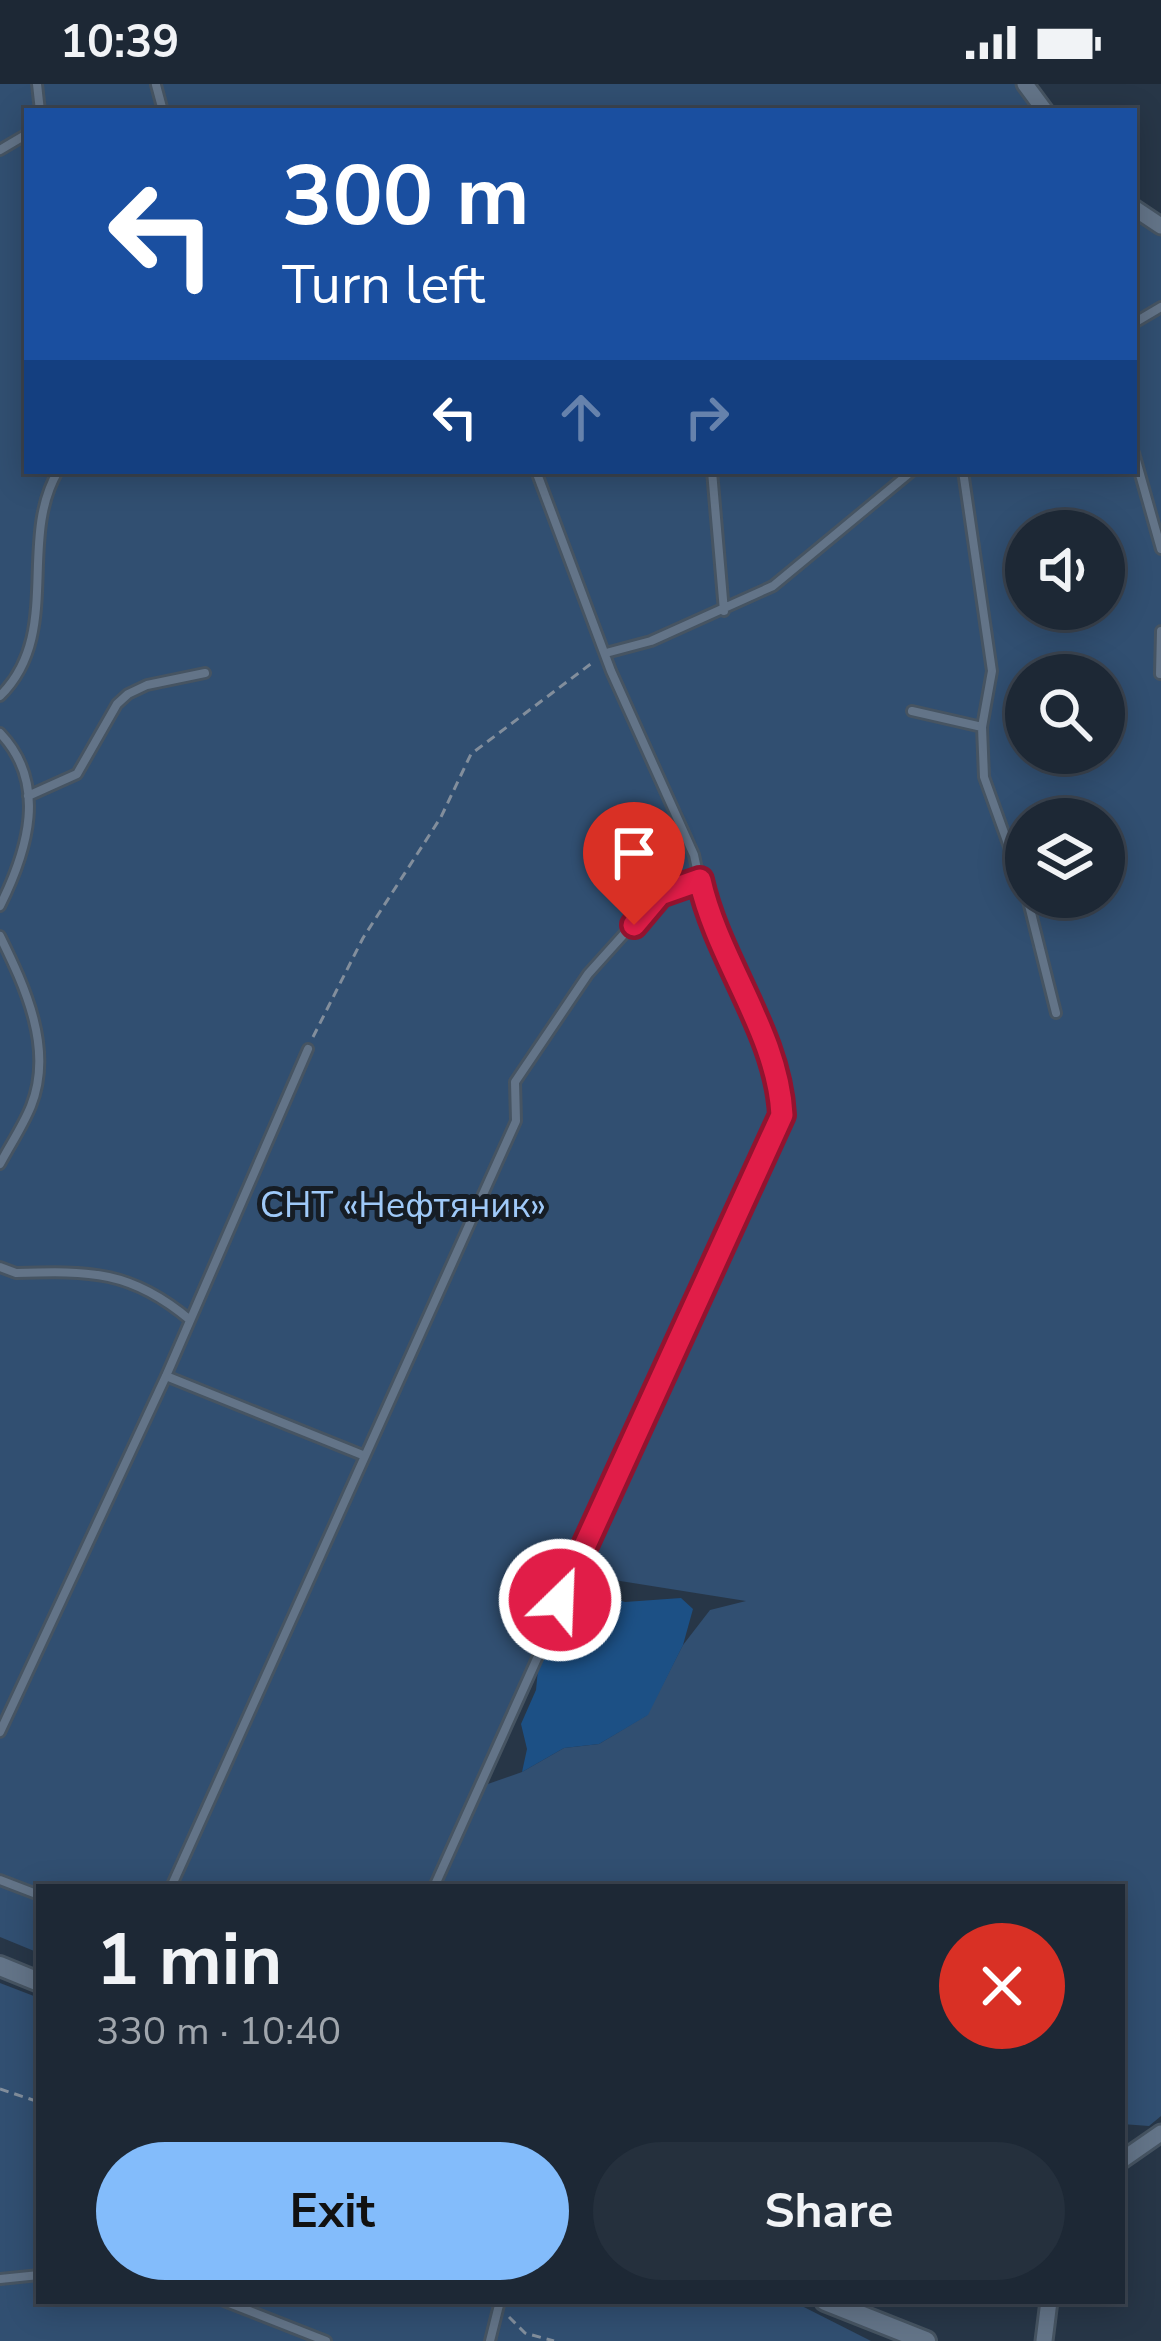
<!DOCTYPE html>
<meta charset="utf-8">
<style>
body{margin:0;font-family:"Nunito Sans",sans-serif;background:#25303d;color:#f1f3f6;height:100vh;display:flex;flex-direction:column;font-size:45px;white-space:nowrap}
*{box-sizing:border-box;margin:0}
p{font-size:39px;color:#a0a6ad}
.icon{flex:none;width:66px;height:66px;fill:none;stroke:currentColor;stroke-width:2;stroke-linecap:round;stroke-linejoin:round}
.map{position:relative;flex:1;overflow:hidden}
.details{position:absolute;left:36px;top:1800px;width:1089px;height:420px;display:flex;flex-direction:column;background:#1d2835;border-radius:0px;box-shadow:0 6px 30px #0003,0 0 0 3px #3b4450}
.details>*{flex:none}
.guide{position:absolute;left:24px;top:24px;width:1113px;height:366px;border-radius:0px;box-shadow:0 6px 30px #0003,0 0 0 3px #3b4450;background:#1a4fa0;color:#fff;overflow:hidden}
.tools{position:absolute;left:1005px;top:426px;display:grid;gap:24px}
.tools a{display:grid;place-items:center;width:120px;height:120px;border-radius:50%;background:#1d2835;box-shadow:0 6px 30px #0003,0 0 0 3px #3b4450;font-size:60px}
.pin{position:absolute;display:grid;place-items:center;width:102px;height:102px;color:#fff;margin:-123px -51px;border-radius:50% 50% 50% 0;rotate:-45deg;box-shadow:0 0 12px #0007}
.pin .icon{rotate:45deg}
.me{position:absolute;width:132px;margin:-66px;rotate:24deg;stroke-linejoin:round;filter:drop-shadow(0 0 9px #0008)}
.turn{display:flex;align-items:center;gap:42px;height:252px;padding:0 60px;font-size:54px}
.turn .icon{width:156px;height:156px;stroke-width:2.5}
.turn b{display:block;font-size:84px;line-height:102px}
.lanes{display:flex;align-items:center;height:114px;padding:0 60px;background:#0003;justify-content:center;gap:60px;direction:ltr}
.lanes .off{opacity:.35}
.round{display:grid;place-items:center;flex:none;width:126px;height:126px;border-radius:63px;background:#25303d}
.head{display:flex;align-items:center;justify-content:space-between;height:204px;padding:0 60px}
h1{font-size:72px;font-weight:700;line-height:90px}
.cta{display:flex;gap:24px;margin-top:auto;padding:24px 60px}
.cta a{flex:1;height:138px;border-radius:72px;background:#83bcfb;color:#111;font-size:48px;font-weight:700;line-height:138px;text-align:center}
.cta a+a{background:#25303d;color:#f1f3f6}
.status{display:flex;justify-content:space-between;align-items:center;height:84px;padding:0 60px;background:#1d2835;direction:ltr}
.status svg{height:33px;fill:currentColor}
.map>svg:first-child{display:block}
.green{fill:#314f71;fill-rule:evenodd}
.water{fill:#1c5085}
.lines{fill:none;stroke-linecap:round;stroke-linejoin:round}
.service-casing{stroke:#465462;stroke-width:14}
.minor-casing{stroke:#465462;stroke-width:21}
.tertiary-casing{stroke:#465462;stroke-width:24}
.path{stroke:#828e9c;stroke-width:3;stroke-dasharray:9 6;stroke-linecap:butt}
.service{stroke:#637488;stroke-width:8}
.minor{stroke:#637488;stroke-width:15}
.tertiary{stroke:#637488;stroke-width:18}
.route-casing{stroke:#92132f;stroke-width:30}
.route{stroke:#e11d48;stroke-width:21}
.labels{text-anchor:middle;dominant-baseline:central;stroke-width:10;stroke-linejoin:round;paint-order:stroke}
.park-label{font-size:36px;fill:#9fc9f8;stroke:#161d25}
</style>
<div class="status"><b>10:39</b><svg viewBox="0 0 49 12"><path d="M0 12V9h3v3zM5 12V6h3v6zM10 12V3h3v9zM15 12V0h3v12zM26 1h20v11H26zM47 4h2v5h-2z"/></svg></div>
<div class="map">
<svg width="1161" height="2257" viewBox="0 0 1161 2257">
<rect width="100%" height="100%" fill="#273647"/>
<path class="green" d="M0 0H1035L1058 27H27V387H1134V116L1161 148V2032L1149 2042 1122 2040V1803H39V1869L0 1853ZM1026 447H1104V525H1026ZM1026 591H1104V669H1026ZM1026 735H1104V813H1026ZM570 1489 746 1517 710 1526 683 1561 647 1631 599 1660 564 1664 522 1688 485 1701Z
M0 1899 39 1914V2217H792L871 2257H0Z"/>
<path class="water" d="M571 1501 625 1518 681 1514 693 1525 683 1561 648 1631 599 1660 564 1664 522 1688 527 1665 521 1640 536 1606 539 1575 560 1545Z"/>
<g class="lines">
<g class="service-casing">
<path id="service" d="M37 0 40 27
M156 1 163 27
M0 66 27 50
M1134 239 1161 223
M1134 369 1161 465
M712 387 724 527
M963 387 992 587 982 643 984 693 1026 810
M606 569 651 557 773 502 912 387
M1160 590 1161 547
M0 612C63 550 17 457 58 387
M912 627 982 643
M0 649C48 699 28 766 0 822
M28 712 77 690 117 620 128 610 147 601 205 589
M1027 813 1056 929
M0 852C25 903 54 965 31 1022 23 1042 10 1061 0 1080
M0 1183 16 1189C90 1187 131 1186 190 1236
M166 1292 365 1372
M0 1648 166 1292 308 965
M0 1796 39 1811
M171 1803 516 1037 515 998 588 890 660 810 699 796
M434 1803 782 1031 780 993 709 841 694 771 611 587 536 387
M0 2195 39 2191
M224 2217 326 2257
M490 2257 500 2217"/>
</g>
<g class="minor-casing">
<path id="minor" d="M1025 0 1045 27
M1134 124 1161 142
M1122 2076 1161 2049
M1044 2257 1049 2217"/>
</g>
<g class="tertiary-casing">
<path id="tertiary" d="M0 1882 39 1898
M825 2217 926 2257"/>
</g>
<path class="path" d="M313 953 363 854 441 733 471 670 592 579
M0 2005 39 2018
M509 2233 525 2249 554 2257"/>
<use href="#service" class="service"/>
<use href="#minor" class="minor"/>
<use href="#tertiary" class="tertiary"/>
</g>
<g class="lines">
<g class="route-casing">
<path id="route" d="M560 1516 782 1031C778 949 718 877 700 796L660 810 634 841"/>
</g>
<use href="#route" class="route"/>
</g>
<g class="labels">
<g class="park-label">
<text x="403" y="1121">СНТ «Нефтяник»</text>
</g>
</g>
</svg>
<div class="tools">
<a><svg class="icon" aria-label="sound" viewBox="0 0 24 24"><path d="M4 9h4l5-4v14l-5-4H4zM17 9q2 3 0 6"/></svg></a>
<a><svg class="icon" aria-label="search" viewBox="0 0 24 24"><circle cx="10" cy="10" r="6"/><path d="M15 15l6 6"/></svg></a>
<a><svg class="icon" aria-label="layers" viewBox="0 0 24 24"><path d="M12 4l9 5-9 5-9-5zM3 14l9 5 9-5"/></svg></a>
</div>
<div class="pin" style="left:634px;top:841px;background:#d93025"><svg class="icon" aria-label="arrive" viewBox="0 0 24 24"><path d="M6 21V4h12l-3 4 3 4H6"/></svg></div>
<svg class="me" style="left:560px;top:1516px" viewBox="-20 -20 40 40"><circle r="17" fill="#e11d48" stroke="#fff" stroke-width="3"/><path d="M0-11L8 9 0 5-8 9z" fill="#fff"/></svg>
<div class="guide">
<div class="turn"><svg class="icon" aria-label="left" viewBox="0 0 24 24"><path d="M17 20v-9H6M10 6l-5 5 5 5"/></svg><div><b>300 m</b>Turn left</div></div>
<div class="lanes"><svg class="icon" aria-label="left" viewBox="0 0 24 24"><path d="M17 20v-9H6M10 6l-5 5 5 5"/></svg><svg class="icon off" aria-label="ahead" viewBox="0 0 24 24"><path d="M12 20V5M6 11l6-6 6 6"/></svg><svg class="icon off" aria-label="right" viewBox="0 0 24 24"><path d="M7 20v-9h11M14 6l5 5-5 5"/></svg></div>
</div>
<section class="details">
<div class="head"><div><h1>1 min</h1><p>330 m · 10:40</p></div><a class="round" style="background:#d93025;color:#fff"><svg class="icon" aria-label="close" viewBox="0 0 24 24"><path d="M6 6l12 12M18 6L6 18"/></svg></a></div>
<div class="cta"><a>Exit</a><a>Share</a></div>
</section>
</div>
